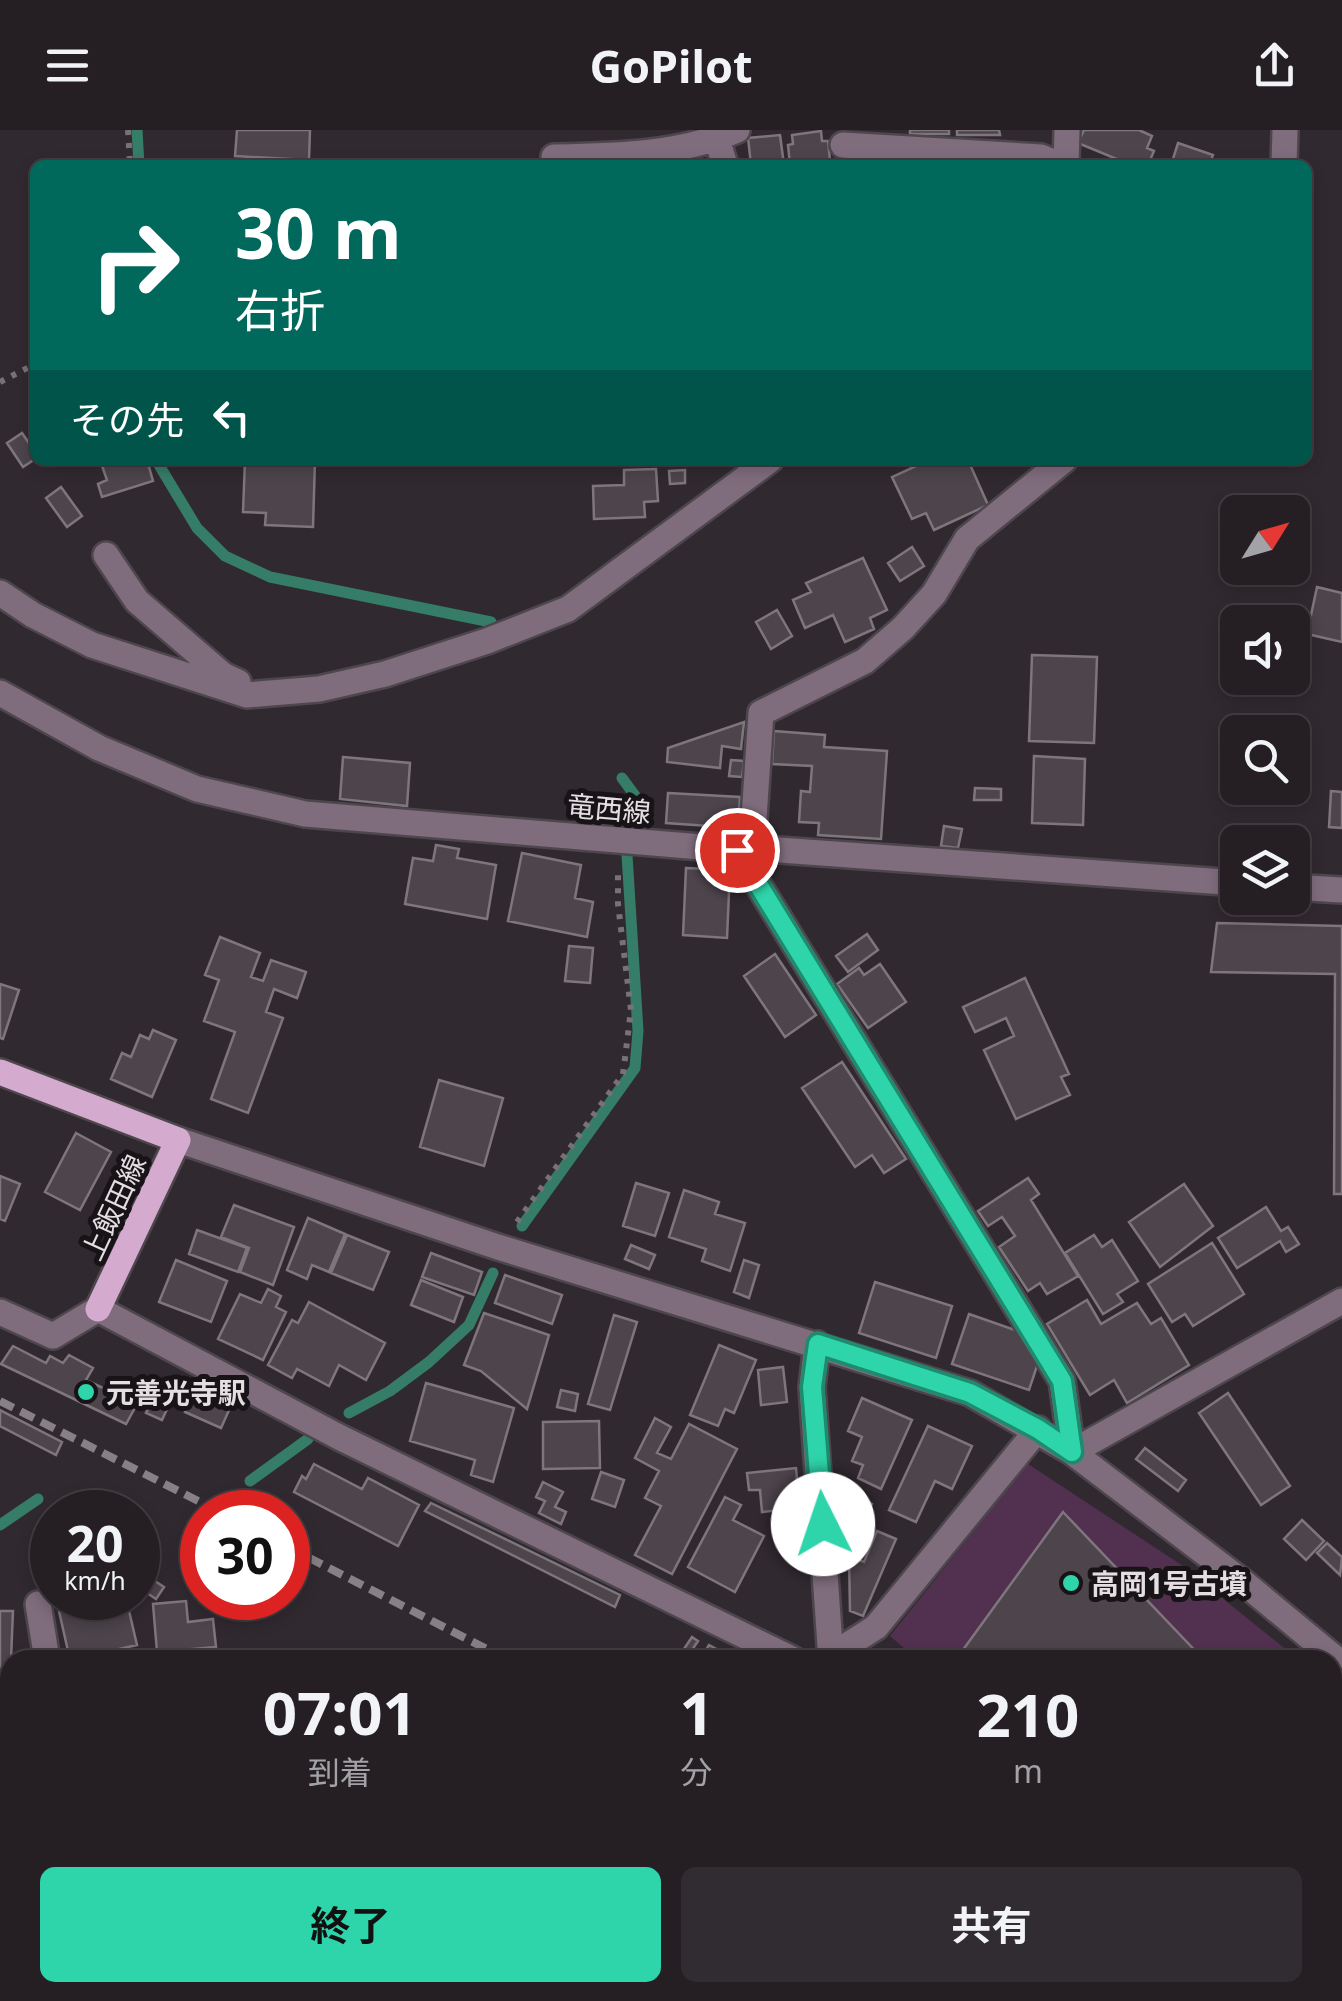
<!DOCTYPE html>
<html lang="ja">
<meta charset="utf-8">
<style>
body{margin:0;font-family:"Noto Sans","Noto Sans JP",sans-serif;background:#312c31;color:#f1f3f6;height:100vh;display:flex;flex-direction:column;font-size:38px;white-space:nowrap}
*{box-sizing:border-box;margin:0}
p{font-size:32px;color:#a3a2a6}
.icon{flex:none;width:55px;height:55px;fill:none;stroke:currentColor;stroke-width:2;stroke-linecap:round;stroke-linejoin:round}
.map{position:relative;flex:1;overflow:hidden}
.drawer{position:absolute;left:0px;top:1520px;width:1342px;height:352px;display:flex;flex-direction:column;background:#251f24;border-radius:30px 30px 0 0;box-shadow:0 5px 15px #0003,0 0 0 2px #423d41}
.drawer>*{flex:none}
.guide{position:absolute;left:30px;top:30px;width:1282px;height:305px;border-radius:15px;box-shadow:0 5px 15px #0003,0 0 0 2px #423d41;background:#00695c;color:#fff;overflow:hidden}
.needle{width:65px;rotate:53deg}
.tools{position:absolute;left:1220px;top:365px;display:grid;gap:20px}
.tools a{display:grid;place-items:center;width:90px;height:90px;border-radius:15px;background:#251f24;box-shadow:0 5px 15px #0003,0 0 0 2px #423d41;font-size:50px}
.speed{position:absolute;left:30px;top:1360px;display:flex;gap:20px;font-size:50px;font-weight:700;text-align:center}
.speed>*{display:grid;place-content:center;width:130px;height:130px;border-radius:50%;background:#251f24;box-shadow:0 5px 15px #0003,0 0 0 2px #423d41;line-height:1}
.speed small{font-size:25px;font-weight:400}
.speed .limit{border:15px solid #d22;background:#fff;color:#111}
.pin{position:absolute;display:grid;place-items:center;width:85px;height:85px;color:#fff;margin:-42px;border:5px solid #fff;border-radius:50%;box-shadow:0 2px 10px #0007}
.me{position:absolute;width:110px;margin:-55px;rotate:356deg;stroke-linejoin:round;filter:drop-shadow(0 0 8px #0008)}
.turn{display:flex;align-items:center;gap:35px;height:210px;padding:0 40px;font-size:45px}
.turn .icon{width:130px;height:130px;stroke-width:2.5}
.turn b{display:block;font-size:70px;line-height:85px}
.then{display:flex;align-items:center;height:95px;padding:0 40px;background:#0003;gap:20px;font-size:38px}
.eta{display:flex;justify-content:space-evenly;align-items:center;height:170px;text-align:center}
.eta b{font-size:60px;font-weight:700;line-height:70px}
.button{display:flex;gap:20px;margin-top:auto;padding:20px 40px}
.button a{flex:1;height:115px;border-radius:15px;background:#2ed4aa;color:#111;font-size:40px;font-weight:700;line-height:115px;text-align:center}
.button a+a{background:#312c31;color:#f1f3f6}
header{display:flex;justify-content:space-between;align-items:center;height:130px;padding:0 40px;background:#251f24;font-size:45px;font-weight:700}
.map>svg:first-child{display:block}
.green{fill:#52304f}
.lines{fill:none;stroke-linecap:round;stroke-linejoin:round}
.stream{stroke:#367d67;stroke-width:11}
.building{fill:#4d444c;stroke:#7f757d;stroke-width:2.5}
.minor-casing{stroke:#4e464d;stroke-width:30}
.major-casing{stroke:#4e464d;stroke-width:30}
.path{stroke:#787177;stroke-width:6;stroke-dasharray:5 8;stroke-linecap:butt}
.minor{stroke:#7f6c7d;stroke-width:25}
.major{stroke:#d4abcf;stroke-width:25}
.rail{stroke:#878086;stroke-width:8;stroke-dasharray:15 8;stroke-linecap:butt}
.route-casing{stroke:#1e8a6e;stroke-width:25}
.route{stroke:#2ed4aa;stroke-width:18}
.poi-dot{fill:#2ed4aa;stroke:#171316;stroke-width:4}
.labels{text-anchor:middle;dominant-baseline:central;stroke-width:10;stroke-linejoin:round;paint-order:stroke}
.street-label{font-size:28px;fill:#e4dee3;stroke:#171316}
.poi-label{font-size:28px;font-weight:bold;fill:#e4dee3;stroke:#171316;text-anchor:start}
</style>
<header><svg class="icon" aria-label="menu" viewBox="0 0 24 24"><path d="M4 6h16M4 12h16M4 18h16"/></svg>GoPilot<svg class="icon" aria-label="share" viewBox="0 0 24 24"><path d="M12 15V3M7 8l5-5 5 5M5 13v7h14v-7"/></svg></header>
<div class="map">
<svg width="1342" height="1871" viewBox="0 0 1342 1871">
<rect width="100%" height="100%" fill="#312930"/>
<path class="green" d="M1022 1330 1180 1434 1299 1530H918L890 1506 985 1387Z
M1332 1557 1342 1565V1760L1332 1756Z"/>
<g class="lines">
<path class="stream" d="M137 0 139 35
M156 330 197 398 225 426 270 447 491 492
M622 648 636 667 628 693
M522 1096 635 938 638 901 627 725
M349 1283 390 1261 429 1232 469 1195 493 1143
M250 1351 308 1309
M0 1395 38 1369"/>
</g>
<path class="building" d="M237 0H310L309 30 235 26Z
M910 0H949V4H910Z
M957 0H999L1000 5H957Z
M1084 0H1139L1152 6 1147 18 1154 21 1148 35H1131L1078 13Z
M821 1 822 11H828L830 30 790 35 788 15 793 14 792 5Z
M780 5 784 35H751L748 8Z
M1178 13 1213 25 1209 35H1171Z
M22 303 35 322V329L23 337 7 313Z
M100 330H147L153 351 102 367 98 354 107 350Z
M245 330H315L313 397 265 395 266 383 243 382Z
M929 330H968L988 375 934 400 926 383 912 389 892 347Z
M656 339 658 371 644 372 645 387 594 389 593 356 624 355V340Z
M685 340V353L670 354 669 341Z
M61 357 82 386 67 397 46 368Z
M912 417 924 436 900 451 888 433Z
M863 428 887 480 870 488 874 499 845 512 833 485 805 498 793 470 811 462 806 453Z
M1317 457 1342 463V512L1307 504Z
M777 480 792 506 771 519 756 492Z
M1032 525 1097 527 1094 613 1029 611Z
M744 592 741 619 722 616 720 638 667 632 668 618Z
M774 601 825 605 824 617 887 621 881 709 818 705 819 693 799 692 801 661 810 662 812 636 772 634Z
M1034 626 1085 629 1083 695 1032 693Z
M343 627 410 633 407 676 340 669Z
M731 630 744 631 742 647 729 646Z
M975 658 1001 659V670H974Z
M1331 661 1342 662V698L1329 697Z
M668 663 740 667 738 698 666 693Z
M944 696 962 699 958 718 941 716Z
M436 715 459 719 457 728 496 735 487 789 405 774 413 728 433 731Z
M522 723 581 735 575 768 593 772 587 807 508 791Z
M686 738 730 740 727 808 683 805Z
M1217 793 1342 796V1064H1334L1335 844 1211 842Z
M867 804 878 820 848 842 836 826Z
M220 807 260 823 251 847 263 851 271 830 306 842 297 868 274 859 266 882 283 888 248 983 211 969 235 902 204 891 219 850 205 845Z
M569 816 593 818 590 853 565 851Z
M775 824 816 885 785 907 744 846Z
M880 834 906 872 868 898 837 854 859 838 864 845Z
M1025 848 1069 944 1061 947 1070 965 1016 989 984 920 1014 906 1006 888 975 902 963 877Z
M0 854 19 860 3 909 0 908Z
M153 900 176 910 152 967 111 949 122 923 131 927 140 905 149 909Z
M842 932 906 1029 884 1043 872 1025 855 1037 802 958Z
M439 950 503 968 484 1036 420 1017Z
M76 1003 111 1022 80 1080 45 1062Z
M0 1046 20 1054 5 1091 0 1089Z
M1028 1048 1039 1064 1031 1070 1078 1146 1047 1164 1040 1153 1028 1161 999 1117 1015 1106 1002 1087 988 1096 978 1081Z
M636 1053 669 1063 655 1106 623 1096Z
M1184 1054 1213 1096 1160 1137 1129 1092Z
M684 1060 719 1072 715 1084 745 1093 730 1141 702 1131 706 1119 669 1107Z
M234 1075 294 1097 273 1155 240 1142 249 1118 221 1107Z
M1266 1077 1281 1101 1288 1097 1299 1114 1286 1122 1280 1111 1237 1138 1218 1108Z
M308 1088 345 1104 329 1142 312 1135 307 1149 287 1140Z
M197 1100 247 1118 238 1142 189 1124Z
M347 1105 389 1122 373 1160 331 1143Z
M1094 1105 1102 1117 1112 1110 1138 1151 1117 1164 1123 1172 1103 1184 1065 1123Z
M1212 1113 1244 1164 1193 1196 1185 1184 1172 1192 1148 1154Z
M631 1115 655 1125 649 1139 625 1129Z
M431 1123 482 1142 474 1165 422 1147Z
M176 1130 227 1151 211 1192 159 1172Z
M744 1130 759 1135 749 1168 734 1162Z
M505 1145 562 1165 552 1194 495 1173Z
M421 1150 463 1167 454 1192 411 1175Z
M875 1152 952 1176 936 1228 859 1203Z
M268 1159 281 1166 276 1177 286 1182 263 1230 218 1209 240 1164 261 1173Z
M1087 1170 1101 1194 1137 1173 1151 1194 1161 1188 1189 1235 1127 1273 1114 1250 1090 1265 1047 1194Z
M309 1172 385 1213 366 1250 339 1235 329 1256 297 1239 292 1248 268 1235 292 1190 298 1193Z
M484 1183 549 1205 527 1279 481 1241 464 1235Z
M969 1184 1018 1201 1038 1233 1029 1260 952 1234Z
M614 1185 637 1192 610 1280 588 1274Z
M719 1215 756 1230 734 1283 725 1279 718 1296 690 1285Z
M13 1216 46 1233 50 1226 63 1233 69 1225 93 1238 86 1250 137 1274 126 1294 1 1234Z
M783 1237 787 1272 761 1275 758 1240Z
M161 1252 176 1259 162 1290 146 1283Z
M426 1253 514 1278 493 1352 471 1345 475 1330 410 1311Z
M561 1260 578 1264 575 1281 557 1277Z
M194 1262 230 1278 221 1298 185 1282Z
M1228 1263 1290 1356 1261 1375 1199 1283Z
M862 1268 912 1290 881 1359 858 1348 863 1335 852 1331 862 1307 848 1301Z
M0 1280 62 1312 56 1325 0 1296Z
M655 1288 671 1297 657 1323 671 1329 689 1294 737 1319 672 1444 635 1425 661 1376 645 1368 659 1341 635 1328Z
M599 1291 600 1338 543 1339V1292Z
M928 1296 972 1316 952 1359 935 1351 916 1392 889 1380Z
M1145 1318 1186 1350 1178 1361 1136 1329Z
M314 1334 362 1359 368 1348 419 1375 398 1416 294 1362 302 1346 306 1349Z
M796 1338 801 1391 782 1393 780 1380 762 1382 760 1360H749L747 1343Z
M601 1342 624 1350 615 1377 592 1369Z
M543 1352 563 1362 555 1377 566 1382 561 1394 539 1383 545 1371 536 1367Z
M856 1365 872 1374 852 1411 845 1408 842 1390Z
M725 1367 741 1375 733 1390 764 1406 735 1462 688 1437Z
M431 1373 620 1465 615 1477 425 1381Z
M1063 1382 1204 1530H975L960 1524Z
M1302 1390 1324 1411 1306 1430 1284 1409Z
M877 1401 896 1409 863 1486 850 1481 849 1426 864 1432Z
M1327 1413 1342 1427 1340 1445 1317 1423Z
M146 1445 164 1457 156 1469 138 1457Z
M119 1468H126L137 1515 70 1530 59 1481Z
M186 1471 188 1492 213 1489 216 1517 157 1522 153 1474Z
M0 1481H13L10 1553H0Z
M692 1507 698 1511 690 1523 684 1519Z
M709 1515 737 1530H708L702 1527Z
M237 1523 238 1530H203Z
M1332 1578 1342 1579V1733L1332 1734Z
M10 1594V1635H8L1 1595Z
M0 1663 10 1676V1722L0 1725Z
M1332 1766 1342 1770V1796L1332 1819Z
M793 1862H818L819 1871H794Z
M889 1862H928L929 1871H879L878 1867 889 1865Z
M975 1862H1033L1034 1871H975Z
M62 1863 63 1871H6V1866Z
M134 1868V1871H88V1870Z"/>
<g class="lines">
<g class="minor-casing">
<path id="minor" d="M717 9 725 35
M843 15 1041 27 1060 35
M554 27C615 26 680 25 737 0
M1066 35 1067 0
M1284 35 1285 0
M106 425 137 471 223 545 238 552
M0 463 33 485 92 515 247 565 319 559 385 544 487 511 568 479 770 330
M0 563 99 618 197 659 305 684 737 720 752 718 1238 753
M752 718 761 583 865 531 903 498 934 464 967 409 1064 330
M737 720 1062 1251 1072 1322 1342 1171
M1292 757 1342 760
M178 1010 498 1117 970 1263 1072 1322 1243 1452 1342 1534
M0 1182 53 1206 98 1179 339 1307 794 1530
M817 1214 812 1257 831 1530
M38 1474 47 1530
M832 1525 876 1497 1038 1299
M1332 1852H1338L1342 1844
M0 1854H10
M859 1862V1871"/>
</g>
<g class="major-casing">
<path id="major" d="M0 942 178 1010 98 1179"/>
</g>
<path class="path" d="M128 0 130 35
M0 252 35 234
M517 1092 623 944 631 880 618 774V740
M1332 1728 1342 1736"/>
<use href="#minor" class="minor"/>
<use href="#major" class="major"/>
<path class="rail" d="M0 1271 220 1382
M288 1417 508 1530
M1145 1862 1161 1871"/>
</g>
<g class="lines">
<g class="route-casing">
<path id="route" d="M737 720 1062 1251 1072 1322 1038 1299 970 1263 818 1214 812 1257 823 1394"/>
</g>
<use href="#route" class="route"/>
</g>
<g class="poi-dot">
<circle cx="86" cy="1262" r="10"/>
<circle cx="1071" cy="1453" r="10"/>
</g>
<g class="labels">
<g class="street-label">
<text transform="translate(609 678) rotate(5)">竜西線</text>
<text transform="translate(113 1077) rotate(-65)">上飯田線</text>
</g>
<g class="poi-label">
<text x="106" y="1262">元善光寺駅</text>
<text x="1091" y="1453">高岡1号古墳</text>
</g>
</g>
</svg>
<div class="tools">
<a><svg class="needle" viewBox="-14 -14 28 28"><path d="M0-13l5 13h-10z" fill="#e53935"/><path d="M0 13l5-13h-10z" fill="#a3a2a6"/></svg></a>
<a><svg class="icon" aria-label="sound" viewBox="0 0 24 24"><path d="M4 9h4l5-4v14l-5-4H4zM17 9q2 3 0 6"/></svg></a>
<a><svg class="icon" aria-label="search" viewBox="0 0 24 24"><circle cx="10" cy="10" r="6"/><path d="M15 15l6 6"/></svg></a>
<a><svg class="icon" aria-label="layers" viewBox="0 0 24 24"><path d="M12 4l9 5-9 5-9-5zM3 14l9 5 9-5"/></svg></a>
</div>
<div class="speed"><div>20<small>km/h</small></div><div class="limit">30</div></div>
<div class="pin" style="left:737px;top:720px;background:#d93025"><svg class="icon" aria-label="arrive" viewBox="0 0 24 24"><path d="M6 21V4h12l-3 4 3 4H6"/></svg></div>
<svg class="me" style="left:823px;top:1394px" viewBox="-20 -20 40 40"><circle r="19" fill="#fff"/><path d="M0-13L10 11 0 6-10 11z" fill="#2ed4aa"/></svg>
<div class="guide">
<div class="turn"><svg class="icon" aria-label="right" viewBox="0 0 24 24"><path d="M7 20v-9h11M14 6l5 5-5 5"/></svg><div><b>30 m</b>右折</div></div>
<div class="then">その先<svg class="icon" aria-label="left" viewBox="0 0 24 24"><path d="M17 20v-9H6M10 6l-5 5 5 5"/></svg></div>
</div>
<section class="drawer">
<div class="eta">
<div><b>07:01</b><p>到着</p></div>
<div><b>1</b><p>分</p></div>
<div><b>210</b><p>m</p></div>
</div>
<div class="button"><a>終了</a><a>共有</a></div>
</section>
</div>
